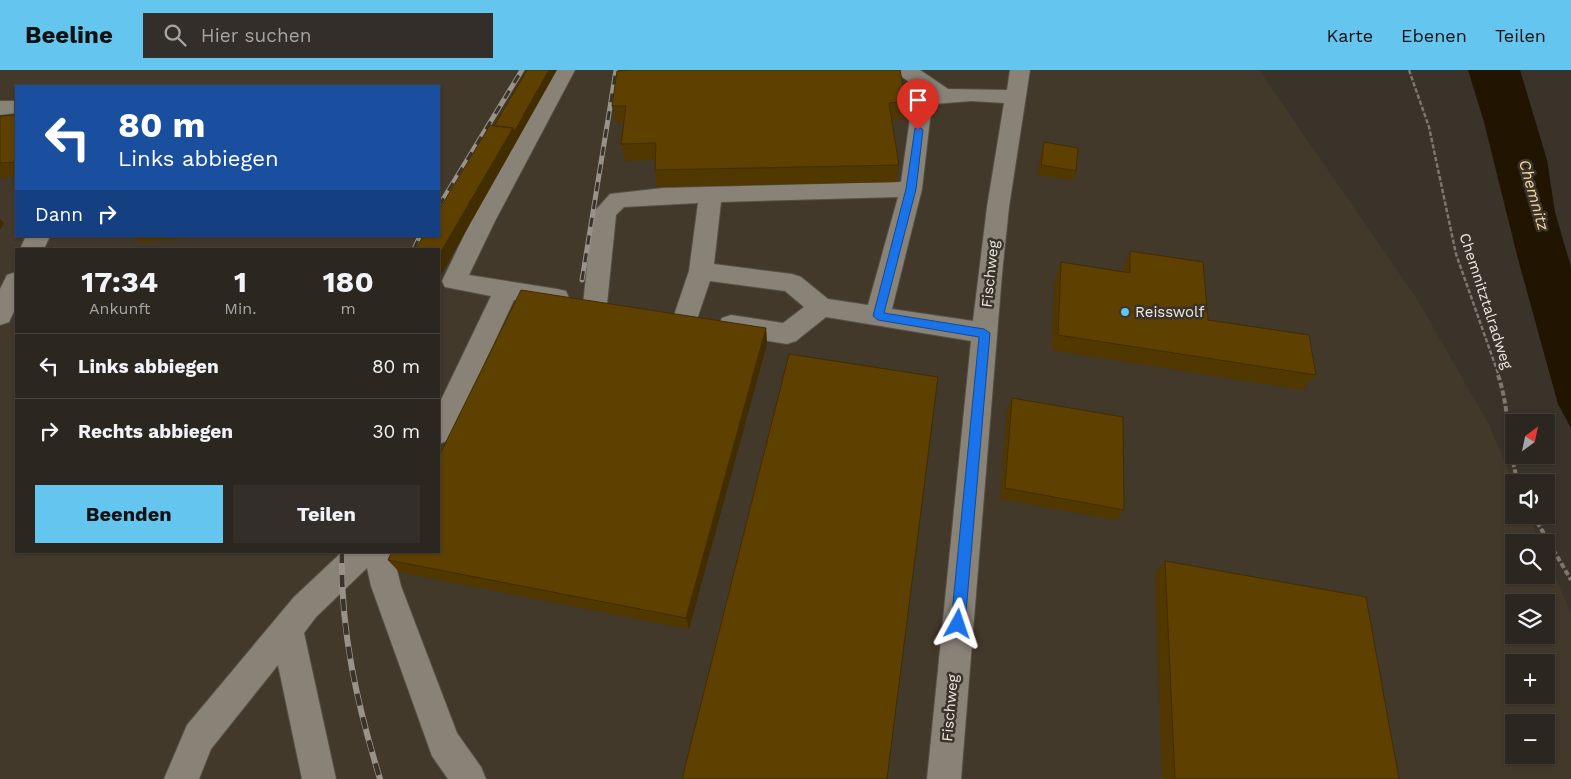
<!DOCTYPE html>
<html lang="de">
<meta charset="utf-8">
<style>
body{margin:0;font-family:"Work Sans",sans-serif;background:#332e29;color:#f1f3f6;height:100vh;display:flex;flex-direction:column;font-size:19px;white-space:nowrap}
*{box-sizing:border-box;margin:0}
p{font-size:16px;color:#a6a5a5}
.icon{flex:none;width:28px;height:28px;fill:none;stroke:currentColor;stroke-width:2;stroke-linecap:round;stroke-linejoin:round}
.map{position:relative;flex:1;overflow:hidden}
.side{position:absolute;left:15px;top:178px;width:425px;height:305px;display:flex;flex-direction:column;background:#2b2620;border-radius:0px;box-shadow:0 1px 4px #0004,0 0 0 1px #47433e}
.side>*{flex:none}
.hud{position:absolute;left:15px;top:15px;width:425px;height:152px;border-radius:0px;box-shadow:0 1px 4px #0004,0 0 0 1px #47433e;background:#1a4fa0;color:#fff;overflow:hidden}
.needle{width:32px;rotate:33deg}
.tools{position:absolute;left:1505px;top:344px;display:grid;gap:10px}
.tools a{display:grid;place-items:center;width:50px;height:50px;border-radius:0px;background:#2b2620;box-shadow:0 1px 4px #0004,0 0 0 1px #47433e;font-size:25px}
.pin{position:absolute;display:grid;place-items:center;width:42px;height:42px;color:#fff;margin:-51px -21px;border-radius:50% 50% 50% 0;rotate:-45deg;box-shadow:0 0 5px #0007}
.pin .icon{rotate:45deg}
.me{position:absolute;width:55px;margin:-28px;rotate:5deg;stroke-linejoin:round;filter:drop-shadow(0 0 4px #0008)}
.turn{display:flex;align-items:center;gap:18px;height:105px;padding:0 20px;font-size:22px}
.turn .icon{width:65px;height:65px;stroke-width:2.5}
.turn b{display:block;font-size:35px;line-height:42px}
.then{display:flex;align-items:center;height:48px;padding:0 20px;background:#0003;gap:10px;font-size:19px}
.eta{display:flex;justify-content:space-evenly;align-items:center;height:85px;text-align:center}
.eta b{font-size:30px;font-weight:700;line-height:35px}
.cta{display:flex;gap:10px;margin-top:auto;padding:10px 20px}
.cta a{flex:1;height:58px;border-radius:0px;background:#64c5ee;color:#111;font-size:20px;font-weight:700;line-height:58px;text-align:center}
.cta a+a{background:#332e29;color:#f1f3f6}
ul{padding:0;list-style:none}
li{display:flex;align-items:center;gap:15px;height:65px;padding:0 20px;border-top:1px solid #47433e}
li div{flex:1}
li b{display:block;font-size:19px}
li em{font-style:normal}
header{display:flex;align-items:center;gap:30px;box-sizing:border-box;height:70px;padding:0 25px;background:#64c5ee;color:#111}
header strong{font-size:24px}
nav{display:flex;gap:28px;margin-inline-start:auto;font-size:18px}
.search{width:350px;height:45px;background:#332e29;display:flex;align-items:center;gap:12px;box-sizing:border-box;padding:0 18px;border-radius:0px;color:#a6a5a5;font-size:19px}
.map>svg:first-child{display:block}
.built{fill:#43392a;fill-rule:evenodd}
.water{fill:#211400}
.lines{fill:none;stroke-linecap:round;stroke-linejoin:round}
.minor-casing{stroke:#555048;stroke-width:2}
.path-far1{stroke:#7c776f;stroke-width:2.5;stroke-dasharray:4.5 2;stroke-linecap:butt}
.path{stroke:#7c776f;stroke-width:4;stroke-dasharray:5.5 2.5;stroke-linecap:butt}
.minor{fill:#898277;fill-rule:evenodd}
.rail-far1-casing{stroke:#97928a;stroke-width:5}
.rail-casing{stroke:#97928a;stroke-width:6}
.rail-far1{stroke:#39332a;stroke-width:3;stroke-dasharray:9;stroke-linecap:butt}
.rail{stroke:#39332a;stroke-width:4.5;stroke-dasharray:12;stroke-linecap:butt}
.wall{fill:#513700}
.shaded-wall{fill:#422d00}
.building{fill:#5e4000;stroke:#422d00}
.route{fill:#1a73e8;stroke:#114b97}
.poi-dot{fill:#64c5ee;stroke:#39332a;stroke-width:2}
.labels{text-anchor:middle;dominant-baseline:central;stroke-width:5;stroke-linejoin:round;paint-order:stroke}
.street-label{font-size:15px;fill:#ede9e3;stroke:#39332a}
.poi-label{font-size:15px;fill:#ede9e3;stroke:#39332a;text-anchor:start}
.water-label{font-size:16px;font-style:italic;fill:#fad7a0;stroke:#39332a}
</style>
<header>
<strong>Beeline</strong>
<div class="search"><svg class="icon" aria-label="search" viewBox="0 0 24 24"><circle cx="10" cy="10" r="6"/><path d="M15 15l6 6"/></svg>Hier suchen</div>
<nav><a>Karte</a><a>Ebenen</a><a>Teilen</a></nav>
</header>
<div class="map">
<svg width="1571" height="709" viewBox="0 0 1571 709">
<rect width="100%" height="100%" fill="#39332a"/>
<path class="built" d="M0 0H1259L1417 229 1488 353 1514 413V445H1528L1540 472H1514V505H1546V486L1571 543V709H0ZM16 16H439V166H16ZM16 179H439V481H16ZM1514 532H1546V565H1514ZM1514 592H1546V625H1514ZM1514 652H1546V685H1514Z"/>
<path class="water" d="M1468 0H1520L1547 90 1555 142 1571 197V358L1558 334 1518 189 1484 52Z"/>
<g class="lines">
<g class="minor-casing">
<path id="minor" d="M555 0H575L495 151 469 205 557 219 566 221 569 228 566 235 557 237 514 230 449 370 439 374V334L491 226 445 217 442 211 471 151Z
M894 0H920L948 19 1007 20 1010 0H1030L1009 137 1002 204 961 709H927L971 271 826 247 796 271 787 274 731 265 722 262 718 255 722 248 731 245 783 253 804 237 785 221 710 211 695 255 686 258 677 255 673 248 689 201 698 133 624 137 616 145 607 234 604 241 595 243 586 241 583 234 593 143 610 124 663 118 901 112 911 41 921 24 927 23C919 17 898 6 894 0ZM971 31 1004 33 987 137 973 251 892 239 922 119 931 41 935 34ZM898 127 868 235 828 229 801 207 792 204 714 194 721 132Z
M0 31H16V43L0 45Z
M26 166H50L44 179H20Z
M16 202V237L9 252 0 255V219L7 205Z
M343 481H396L397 500 401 516 457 663 481 697 486 709H448L432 686 371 516 367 498 316 547 304 563 336 709H302L278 595 211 679 199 709H164L187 655 294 527Z"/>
</g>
<path class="path-far1" d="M1409 0 1429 57 1456 184 1499 306"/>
<path class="path" d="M1498 305C1510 339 1507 377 1518 412
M1533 445 1571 510"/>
<use href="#minor" class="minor"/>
<g class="rail-far1-casing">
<path id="rail-far1" d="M439 136 522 0
M414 179 420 166
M582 210 616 0"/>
</g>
<g class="rail-casing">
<path id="rail" d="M342 481C340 560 357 634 380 709"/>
</g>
<use href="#rail-far1" class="rail-far1"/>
<use href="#rail" class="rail"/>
</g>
<path class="wall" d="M630 1 906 32 904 49 891 50 899 95 897 112 657 117 655 100V90L625 91 621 74 624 53H616L612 36Z
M16 45V107L0 108V46Z
M1044 72 1076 101 1073 110 1038 105 1041 82Z
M135 166H211L140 172Z
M1130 181 1208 250 1316 305 1303 320 1051 280 1055 209 1061 192 1123 202V198Z
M766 258 767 274 689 559 399 502 388 490Z
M1012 328 1124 440 1116 450 1000 429 1007 341Z
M1165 491 1399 709H1162L1155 503Z"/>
<path class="shaded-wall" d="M549 0H557L440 207 439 205V185L513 58Z
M0 149 4 153 0 160Z
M766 258 767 274 689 559 686 548Z"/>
<path class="building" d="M527 0H549L514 62 513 58 494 56Z
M630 0H900L906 32 889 33 899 95 655 100 656 73 621 74 626 36H612L617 1Z
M16 45V92L0 93V46Z
M490 55 513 58 439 185V179H416L423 166H439V140Z
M1044 72 1078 78 1076 101 1041 95Z
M1130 181 1203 192 1208 250 1309 265 1316 305 1058 265 1061 192 1130 203Z
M521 220 766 258 686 548 388 490 392 481H439V386Z
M789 284 938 307 887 709H682Z
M1012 328 1123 347 1124 440 1005 418Z
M1165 491 1366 527 1399 709H1175Z"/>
<path class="route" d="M915 58H921L923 60 916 119 884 243 984 259 990 263 965 554 963 558 958 560 953 558 951 554 979 267 878 250 873 246 906 119Z"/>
<circle class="poi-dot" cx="1125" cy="242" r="5"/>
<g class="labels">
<g class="street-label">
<text transform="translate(990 204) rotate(-84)">Fischweg</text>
<text transform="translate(1486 231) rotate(72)">Chemnitztalradweg</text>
<text transform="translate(950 638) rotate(-85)">Fischweg</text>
</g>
<g class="poi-label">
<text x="1135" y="242">Reisswolf</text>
</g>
<g class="water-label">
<text transform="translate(1534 125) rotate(74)">Chemnitz</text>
</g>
</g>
</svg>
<div class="tools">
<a><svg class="needle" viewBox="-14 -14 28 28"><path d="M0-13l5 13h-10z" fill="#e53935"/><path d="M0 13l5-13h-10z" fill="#a6a5a5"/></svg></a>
<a><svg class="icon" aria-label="sound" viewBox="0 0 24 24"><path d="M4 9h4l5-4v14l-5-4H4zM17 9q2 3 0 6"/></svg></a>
<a><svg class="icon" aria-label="search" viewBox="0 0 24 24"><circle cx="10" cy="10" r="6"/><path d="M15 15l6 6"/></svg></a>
<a><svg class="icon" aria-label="layers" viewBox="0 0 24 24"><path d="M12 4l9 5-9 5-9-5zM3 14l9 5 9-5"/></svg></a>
<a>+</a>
<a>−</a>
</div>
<div class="pin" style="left:918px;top:60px;background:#d93025"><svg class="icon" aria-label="arrive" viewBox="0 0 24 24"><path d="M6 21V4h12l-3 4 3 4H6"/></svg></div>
<svg class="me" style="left:958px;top:554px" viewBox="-20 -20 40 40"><path d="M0-17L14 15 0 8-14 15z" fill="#1a73e8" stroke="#fff" stroke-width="4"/></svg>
<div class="hud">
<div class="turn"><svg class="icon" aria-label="left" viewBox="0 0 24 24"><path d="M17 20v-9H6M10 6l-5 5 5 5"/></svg><div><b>80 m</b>Links abbiegen</div></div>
<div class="then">Dann<svg class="icon" aria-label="right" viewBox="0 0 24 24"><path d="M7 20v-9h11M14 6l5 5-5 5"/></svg></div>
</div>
<section class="side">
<div class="eta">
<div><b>17:34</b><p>Ankunft</p></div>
<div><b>1</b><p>Min.</p></div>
<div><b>180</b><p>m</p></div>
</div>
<ul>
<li><svg class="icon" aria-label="left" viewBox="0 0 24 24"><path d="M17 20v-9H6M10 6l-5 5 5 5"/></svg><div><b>Links abbiegen</b></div><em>80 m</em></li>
<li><svg class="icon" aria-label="right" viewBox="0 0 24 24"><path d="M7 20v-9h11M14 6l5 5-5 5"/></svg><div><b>Rechts abbiegen</b></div><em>30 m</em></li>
</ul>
<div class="cta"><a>Beenden</a><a>Teilen</a></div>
</section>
</div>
